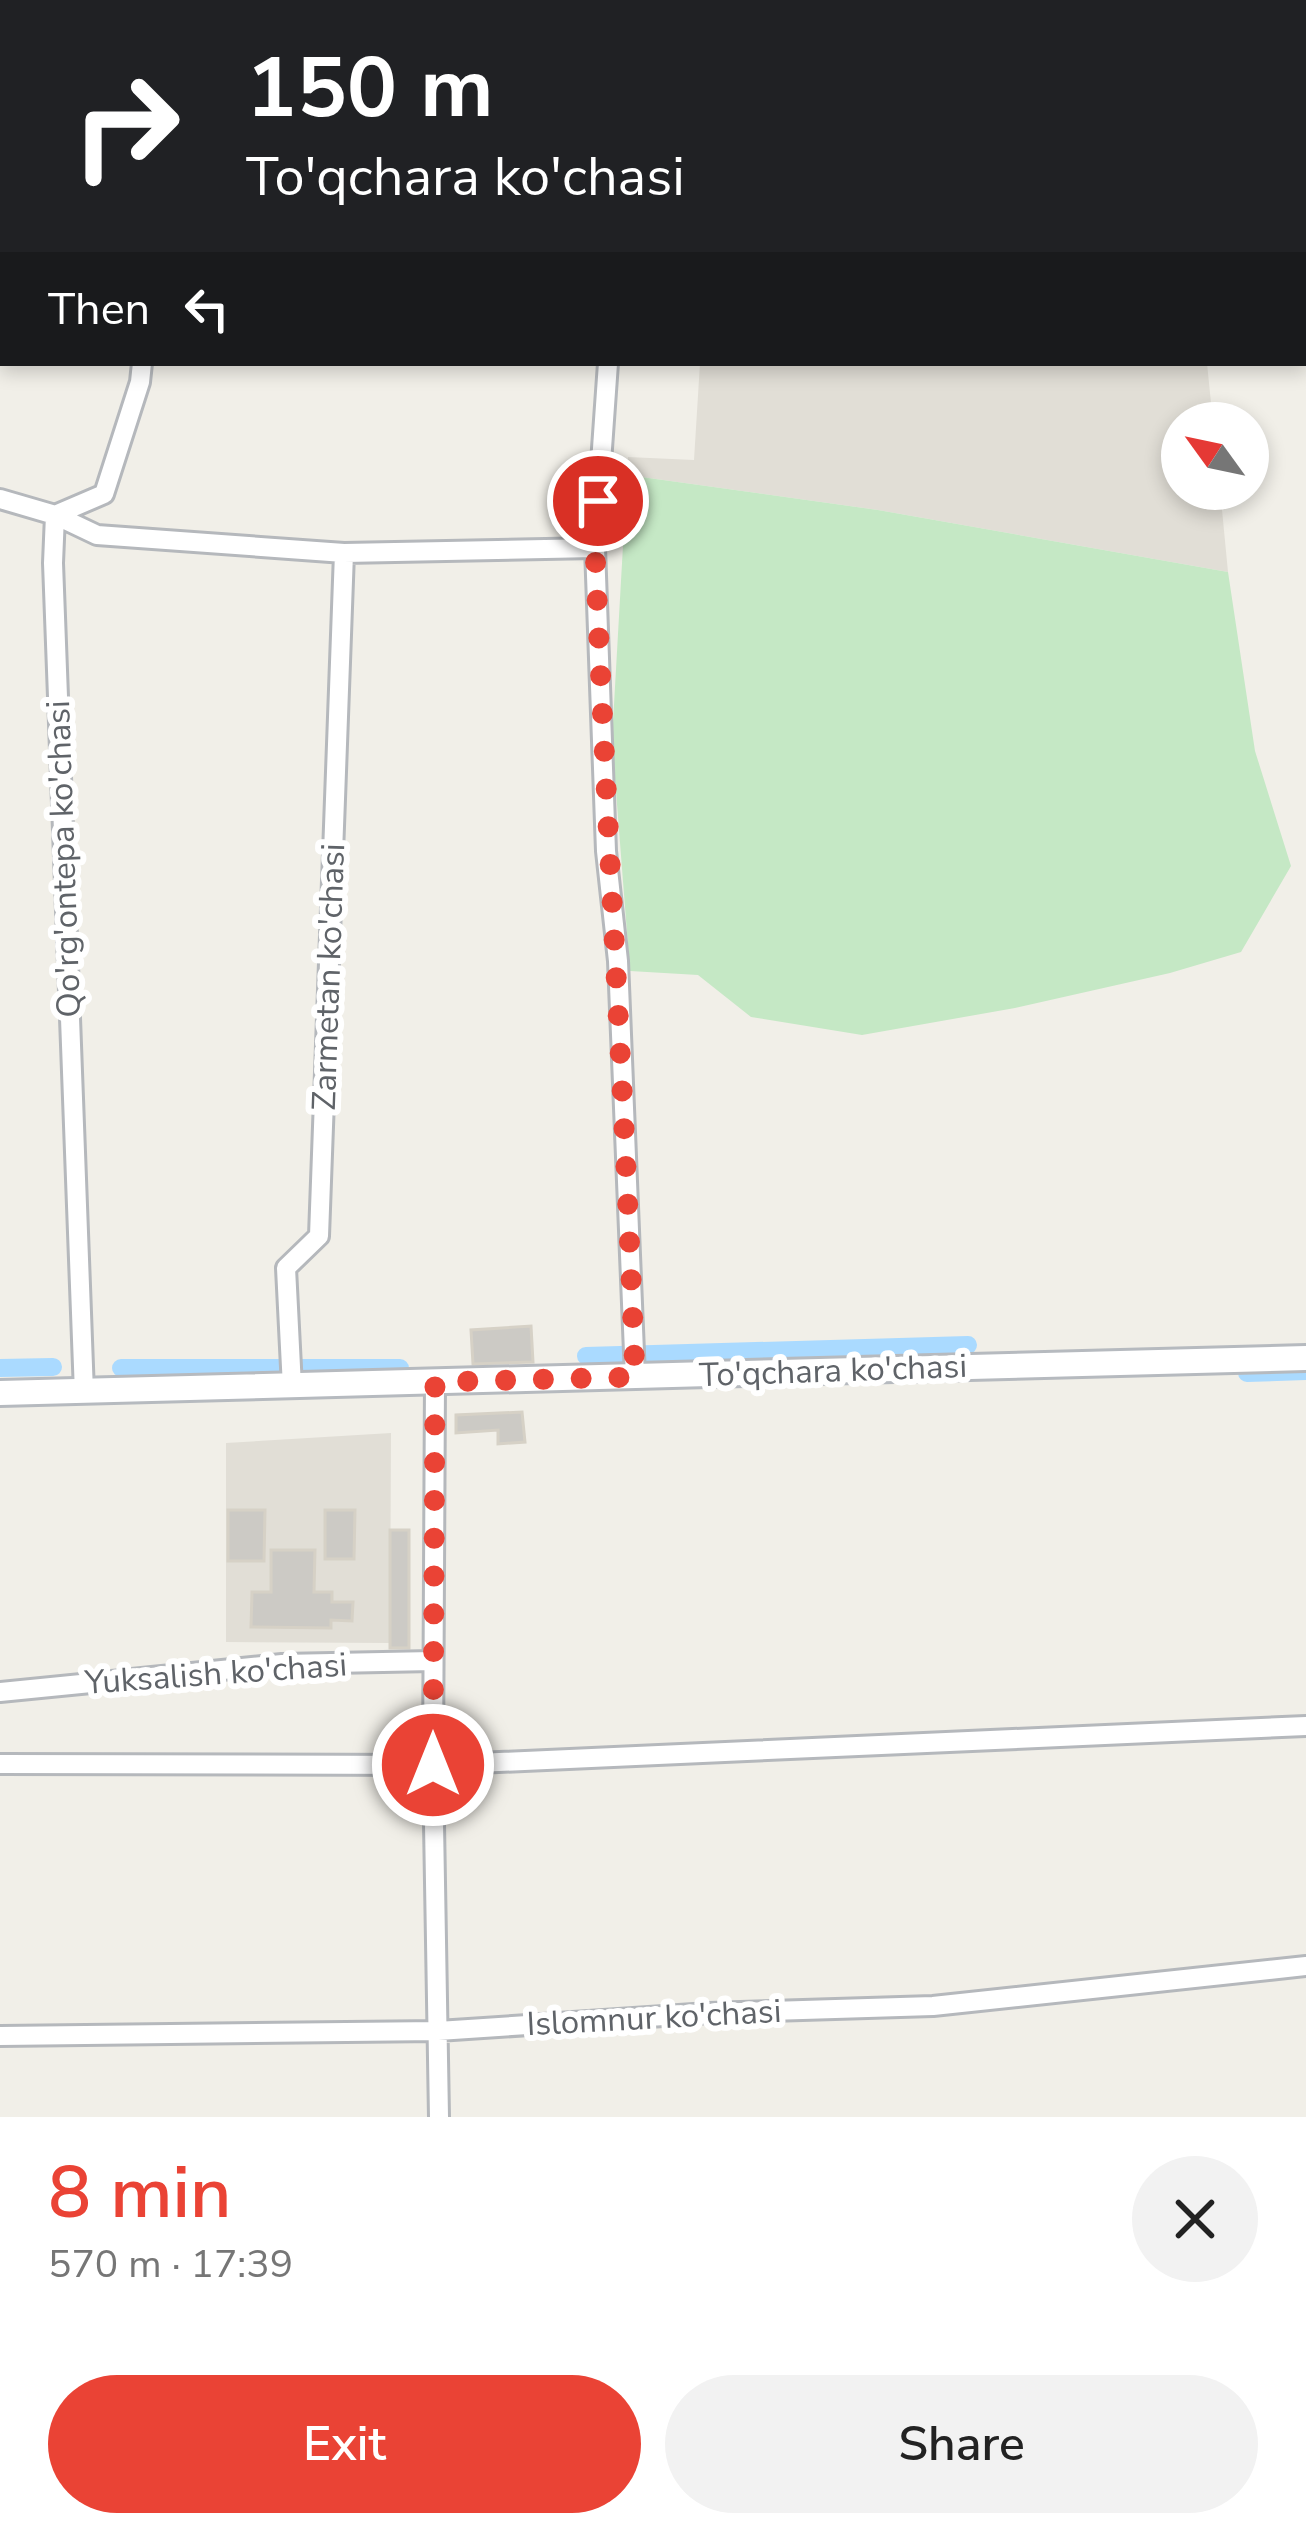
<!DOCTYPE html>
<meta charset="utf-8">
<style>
body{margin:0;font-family:"Nunito Sans",sans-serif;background:#f2f2f2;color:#222;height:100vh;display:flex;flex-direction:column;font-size:45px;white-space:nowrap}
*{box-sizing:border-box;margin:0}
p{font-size:39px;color:#767676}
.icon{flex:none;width:66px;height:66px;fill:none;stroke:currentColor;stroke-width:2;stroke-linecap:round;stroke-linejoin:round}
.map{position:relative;height:2117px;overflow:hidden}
.sheet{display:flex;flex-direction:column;background:#fff;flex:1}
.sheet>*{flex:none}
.top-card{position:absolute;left:0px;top:0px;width:1308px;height:366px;box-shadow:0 6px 18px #0003;background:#202124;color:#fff;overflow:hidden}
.needle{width:78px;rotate:303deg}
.buttons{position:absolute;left:1161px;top:402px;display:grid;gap:24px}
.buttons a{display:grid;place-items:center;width:108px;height:108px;border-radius:50%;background:#fff;box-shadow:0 6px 18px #0003;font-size:60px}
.pin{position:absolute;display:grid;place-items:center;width:102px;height:102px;color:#fff;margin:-51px;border:6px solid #fff;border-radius:50%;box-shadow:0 3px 12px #0007}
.me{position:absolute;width:132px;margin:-66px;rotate:0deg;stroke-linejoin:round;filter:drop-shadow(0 0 9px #0008)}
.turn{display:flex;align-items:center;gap:42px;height:252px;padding:0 48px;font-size:54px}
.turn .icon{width:156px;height:156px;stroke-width:2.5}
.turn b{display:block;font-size:84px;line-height:102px}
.then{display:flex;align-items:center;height:114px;padding:0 48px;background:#0003;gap:24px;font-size:45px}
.round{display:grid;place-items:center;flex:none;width:126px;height:126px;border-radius:63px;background:#f2f2f2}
.overview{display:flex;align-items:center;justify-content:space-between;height:204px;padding:0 48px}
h1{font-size:72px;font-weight:600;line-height:90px;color:#ea4335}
.action{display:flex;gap:24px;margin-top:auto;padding:24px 48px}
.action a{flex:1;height:138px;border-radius:72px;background:#ea4335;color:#fff;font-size:48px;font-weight:600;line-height:138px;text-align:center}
.action a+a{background:#f2f2f2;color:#222}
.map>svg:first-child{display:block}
.education{fill:#e1ded6}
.green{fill:#c5e8c5}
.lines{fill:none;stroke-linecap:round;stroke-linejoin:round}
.canal{stroke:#aadaff;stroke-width:18}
.building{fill:#cccac5;stroke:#d6d1c6;stroke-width:3}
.lane-casing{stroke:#b5b8bc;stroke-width:15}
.street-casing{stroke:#b5b8bc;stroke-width:24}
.secondary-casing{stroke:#b6babf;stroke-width:30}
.lane{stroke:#fff;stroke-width:9}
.street{stroke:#fff;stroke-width:18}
.secondary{stroke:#fff;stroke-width:24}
.route{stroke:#ea4335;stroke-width:21;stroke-dasharray:0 37.8}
.labels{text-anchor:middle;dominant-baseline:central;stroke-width:12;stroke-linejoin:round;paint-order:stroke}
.street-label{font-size:33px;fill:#5f6368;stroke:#fff}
</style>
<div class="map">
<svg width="1306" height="2117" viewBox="0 0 1306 2117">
<rect width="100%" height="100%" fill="#f1efe8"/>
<path class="education" d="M700 363H1207L1213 423H1182V489H1220L1228 572 878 510 627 475 628 457 694 460Z
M391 1433 390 1643 226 1642V1443Z"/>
<path class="green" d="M627 475 878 510 1228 572 1255 751 1291 866 1241 952 1170 973 1015 1008 862 1035 751 1017 698 975 630 971 612 740Z"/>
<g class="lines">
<path class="canal" d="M586 1356 968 1345
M0 1368 53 1367
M121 1368H400
M1247 1373 1306 1371"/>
</g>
<path class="building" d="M531 1326 533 1362 473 1364 471 1330Z
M522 1412 525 1442 498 1444V1430L456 1433V1415Z
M228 1510H265L264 1561H228Z
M325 1510H355L354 1559H325Z
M390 1530H409V1648H390Z
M271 1550H315L314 1592H332V1602H353L352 1621 331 1620V1628L251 1627 252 1592H271Z"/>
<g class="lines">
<g class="lane-casing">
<path id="lane" d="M1305 238H1306"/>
</g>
<g class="street-casing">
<path id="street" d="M179 3 180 0
M0 146 3 147
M608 363 595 548 606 851 618 961 635 1377
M0 499 55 515 97 535 344 553 595 548
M435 1382 433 1765 439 2117
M292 1387 286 1268 319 1236 344 553
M84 1393 53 563 55 515 104 494 140 382 142 363
M0 1692 282 1664 433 1661
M0 1764 433 1765 1306 1726
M0 2036 438 2031 709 2013 933 2006 1306 1966"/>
</g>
<g class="secondary-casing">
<path id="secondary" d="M0 1393 1306 1358"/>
</g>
<use href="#lane" class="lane"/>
<use href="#street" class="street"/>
<use href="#secondary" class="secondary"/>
</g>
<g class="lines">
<path class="route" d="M433 1765 435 1382 635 1377C625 1100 606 824 595 548L598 501"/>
</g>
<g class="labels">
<g class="street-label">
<text transform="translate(64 859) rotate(-92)">Qo'rg'ontepa ko'chasi</text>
<text transform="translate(329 977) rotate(-88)">Zarmetan ko'chasi</text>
<text transform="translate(833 1371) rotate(-2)">To'qchara ko'chasi</text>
<text transform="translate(216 1674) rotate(-4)">Yuksalish ko'chasi</text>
<text transform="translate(654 2018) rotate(-3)">Islomnur ko'chasi</text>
</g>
</g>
</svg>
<div class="buttons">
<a><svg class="needle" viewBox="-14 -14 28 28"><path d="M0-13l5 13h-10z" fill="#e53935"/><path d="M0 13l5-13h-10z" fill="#767676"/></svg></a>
</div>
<div class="pin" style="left:598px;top:501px;background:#d93025"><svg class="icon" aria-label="arrive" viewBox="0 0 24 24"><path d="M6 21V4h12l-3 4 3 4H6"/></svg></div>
<svg class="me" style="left:433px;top:1765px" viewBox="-20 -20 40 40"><circle r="17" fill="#ea4335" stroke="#fff" stroke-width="3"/><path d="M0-11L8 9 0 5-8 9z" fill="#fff"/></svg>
<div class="top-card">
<div class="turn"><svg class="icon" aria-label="right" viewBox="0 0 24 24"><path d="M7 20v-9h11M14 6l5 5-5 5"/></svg><div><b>150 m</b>To'qchara ko'chasi</div></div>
<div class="then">Then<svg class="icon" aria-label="left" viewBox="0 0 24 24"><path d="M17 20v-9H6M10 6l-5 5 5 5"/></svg></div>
</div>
</div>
<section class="sheet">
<div class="overview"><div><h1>8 min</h1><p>570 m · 17:39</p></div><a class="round"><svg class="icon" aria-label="close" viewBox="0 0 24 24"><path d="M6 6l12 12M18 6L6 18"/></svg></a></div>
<div class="action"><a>Exit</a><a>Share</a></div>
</section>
